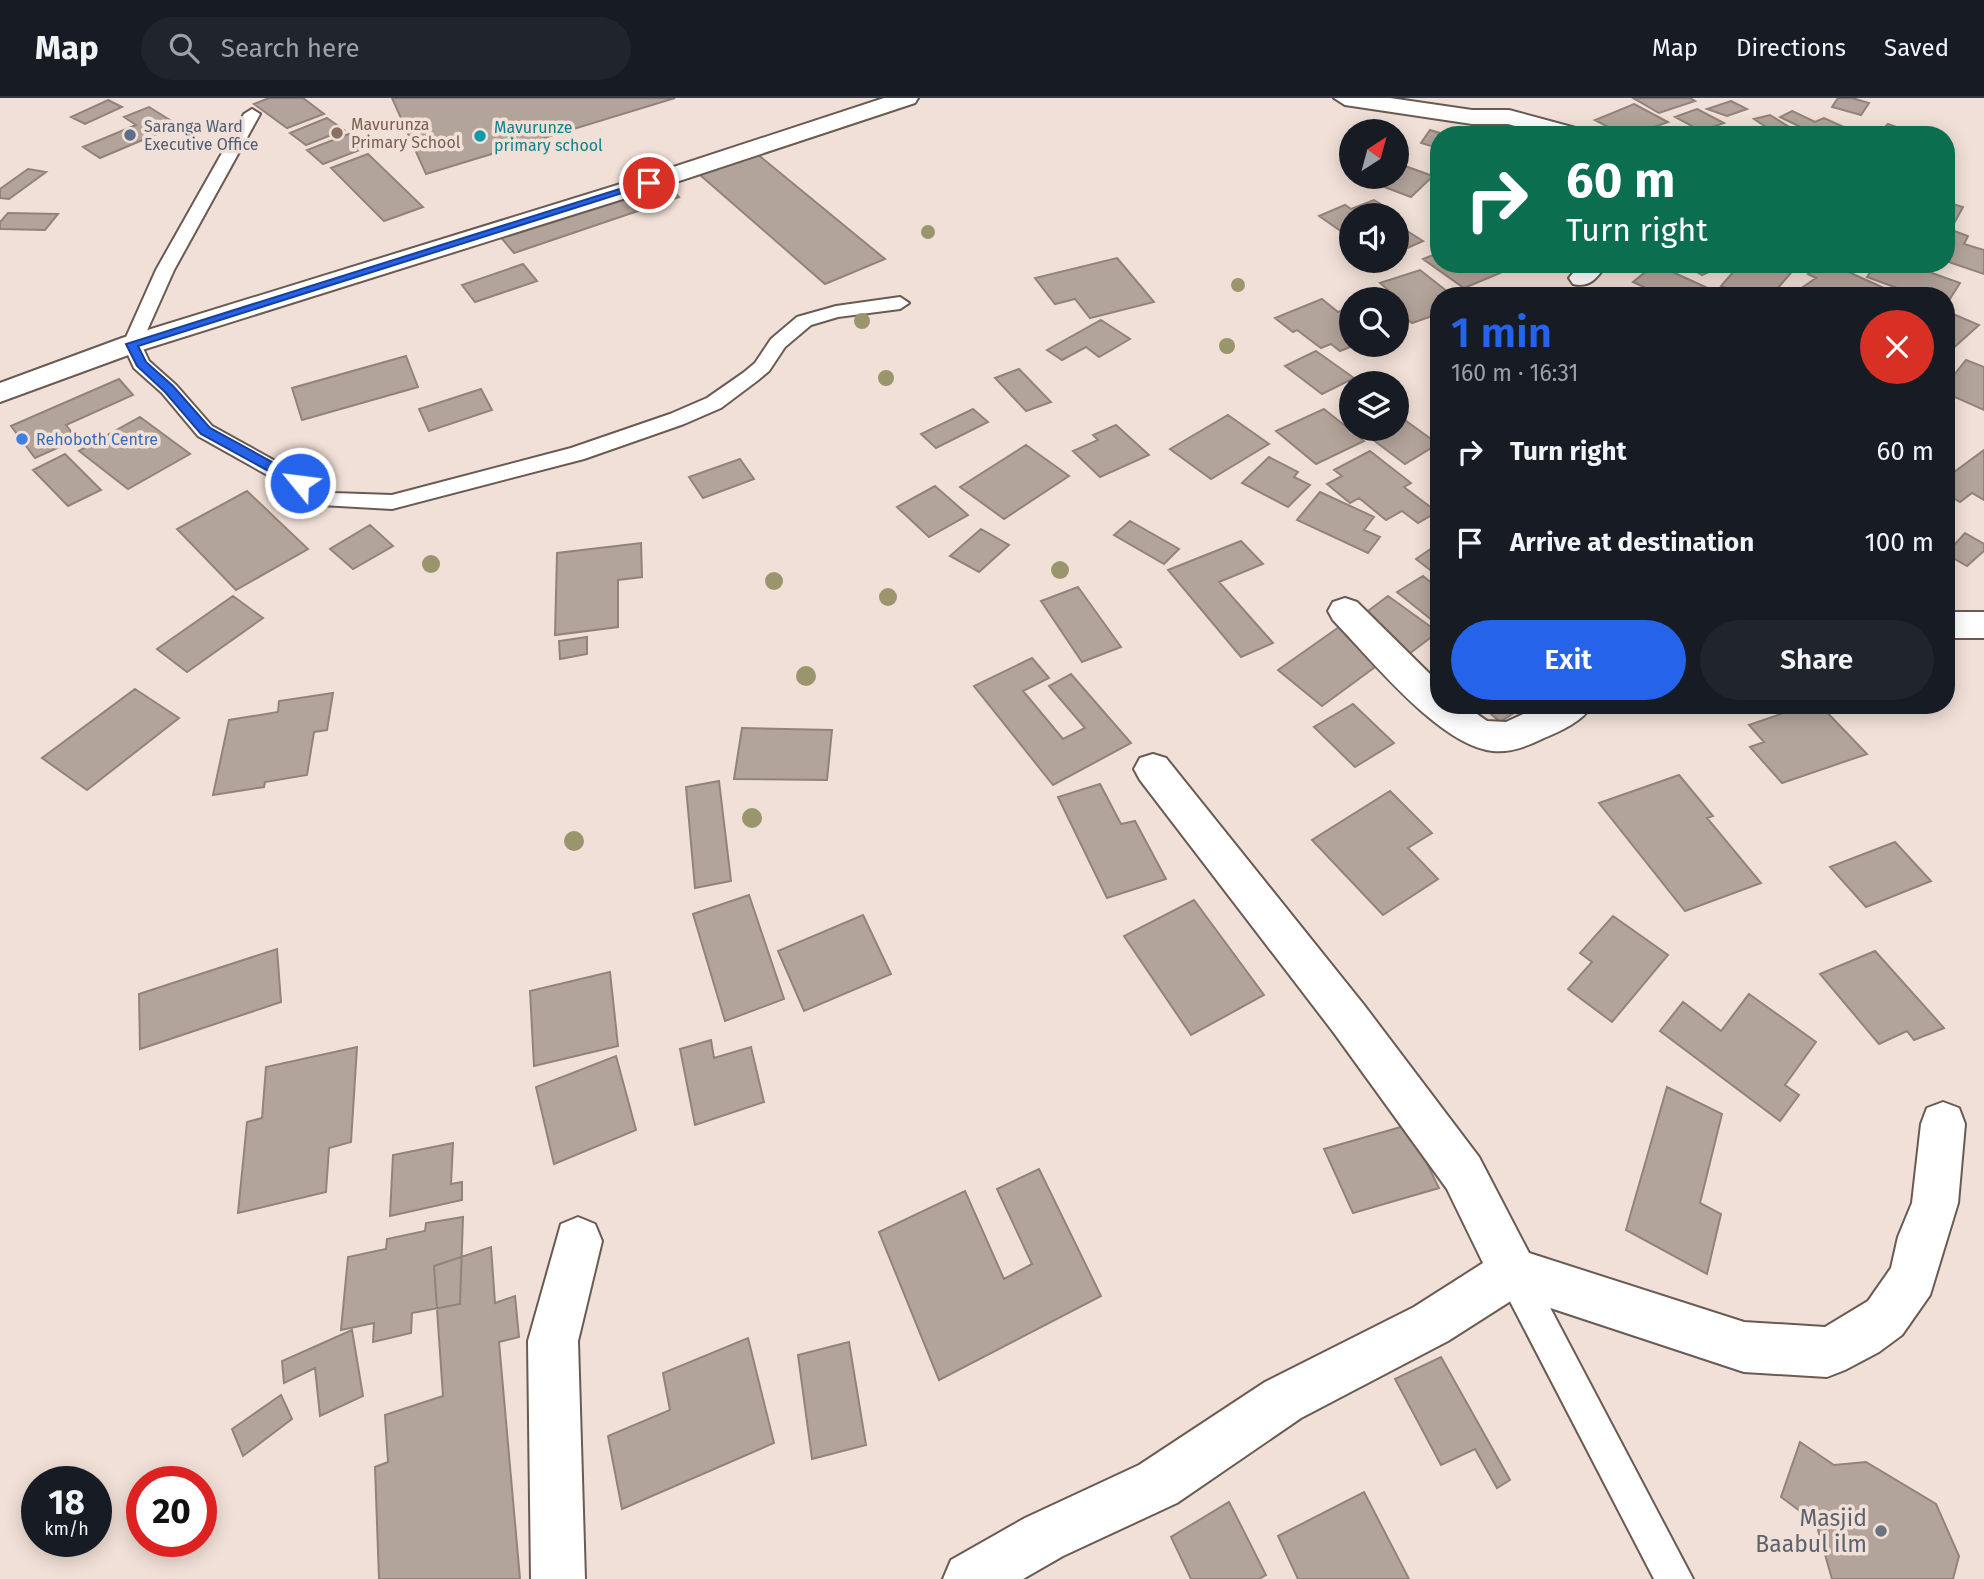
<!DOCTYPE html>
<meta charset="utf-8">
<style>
body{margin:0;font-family:"Fira Sans",sans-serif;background:#20242c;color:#f1f3f6;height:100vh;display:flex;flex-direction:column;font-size:26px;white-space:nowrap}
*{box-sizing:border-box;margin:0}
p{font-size:23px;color:#9ea1a6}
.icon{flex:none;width:38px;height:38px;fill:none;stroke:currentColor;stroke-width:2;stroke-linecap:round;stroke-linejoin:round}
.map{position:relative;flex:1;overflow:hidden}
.panel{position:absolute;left:1430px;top:189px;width:525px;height:427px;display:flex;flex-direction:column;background:#171b24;border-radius:28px;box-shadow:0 4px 18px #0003}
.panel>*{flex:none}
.top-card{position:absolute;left:1430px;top:28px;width:525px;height:147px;border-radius:28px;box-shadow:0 4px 18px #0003;background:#0b6e4f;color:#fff;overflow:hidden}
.needle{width:46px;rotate:36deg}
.tools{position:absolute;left:1339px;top:21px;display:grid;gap:14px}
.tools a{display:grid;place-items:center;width:70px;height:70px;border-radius:50%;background:#171b24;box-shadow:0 4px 18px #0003;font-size:35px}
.speed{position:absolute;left:21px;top:1368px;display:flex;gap:14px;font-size:35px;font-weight:700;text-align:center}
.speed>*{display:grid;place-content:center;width:91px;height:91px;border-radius:50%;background:#171b24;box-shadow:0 4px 18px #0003;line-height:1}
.speed small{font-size:18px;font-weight:400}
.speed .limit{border:10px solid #d22;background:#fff;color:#111}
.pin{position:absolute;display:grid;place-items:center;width:60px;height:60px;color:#fff;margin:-30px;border:4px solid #fff;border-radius:50%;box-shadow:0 2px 7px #0007}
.me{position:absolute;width:77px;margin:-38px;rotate:299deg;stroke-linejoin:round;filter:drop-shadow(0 0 5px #0008)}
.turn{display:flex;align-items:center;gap:24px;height:147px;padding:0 21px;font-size:32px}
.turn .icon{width:91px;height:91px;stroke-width:2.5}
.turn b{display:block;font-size:49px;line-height:60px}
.round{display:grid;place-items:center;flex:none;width:74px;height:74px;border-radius:37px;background:#20242c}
.head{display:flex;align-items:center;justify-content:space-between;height:119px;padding:0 21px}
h1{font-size:42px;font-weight:600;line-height:52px;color:#2563eb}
.button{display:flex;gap:14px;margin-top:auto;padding:14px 21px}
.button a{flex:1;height:80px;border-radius:42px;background:#2563eb;color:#fff;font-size:28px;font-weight:600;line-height:80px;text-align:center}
.button a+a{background:#20242c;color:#f1f3f6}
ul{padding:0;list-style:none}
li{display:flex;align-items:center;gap:21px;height:91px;padding:0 21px}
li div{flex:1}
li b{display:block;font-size:26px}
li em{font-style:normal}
header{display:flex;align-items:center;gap:42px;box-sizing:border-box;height:98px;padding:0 35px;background:#171b24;border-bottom:2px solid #363941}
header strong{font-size:33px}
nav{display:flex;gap:38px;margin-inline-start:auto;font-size:24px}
.search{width:490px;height:63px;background:#20242c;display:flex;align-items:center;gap:18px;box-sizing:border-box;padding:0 24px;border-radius:38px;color:#9ea1a6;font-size:26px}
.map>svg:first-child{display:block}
.building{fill:#b3a49b;stroke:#92837a;stroke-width:2}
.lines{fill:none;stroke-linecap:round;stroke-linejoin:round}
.service-casing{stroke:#695b53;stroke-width:4}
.minor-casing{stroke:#695b53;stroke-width:4}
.service{fill:#fff;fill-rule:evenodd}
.minor{fill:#fff;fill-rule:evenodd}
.tree{fill:#9a956d}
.route{fill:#2563eb;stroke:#184099;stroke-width:2}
.education-dot{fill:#8d6e63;stroke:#f1e0d7;stroke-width:2.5}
.service-dot{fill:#5c6f8a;stroke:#f1e0d7;stroke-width:2.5}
.culture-dot{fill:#0f9aa8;stroke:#f1e0d7;stroke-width:2.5}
.shop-dot{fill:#3f7fe0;stroke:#f1e0d7;stroke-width:2.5}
.worship-dot{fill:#6b7280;stroke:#f1e0d7;stroke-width:2.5}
.labels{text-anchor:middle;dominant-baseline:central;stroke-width:7;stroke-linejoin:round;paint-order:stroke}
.far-education-label{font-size:16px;fill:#785e54;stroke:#f1e0d7;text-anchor:start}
.far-service-label{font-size:16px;fill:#4e5e75;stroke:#f1e0d7;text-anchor:start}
.far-culture-label{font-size:16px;fill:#0d838f;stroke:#f1e0d7;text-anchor:start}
.far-shop-label{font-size:16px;fill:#366cbe;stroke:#f1e0d7;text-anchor:start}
.near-worship-label{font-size:23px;fill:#5b616d;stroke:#f1e0d7;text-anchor:end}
</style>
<header>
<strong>Map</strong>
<div class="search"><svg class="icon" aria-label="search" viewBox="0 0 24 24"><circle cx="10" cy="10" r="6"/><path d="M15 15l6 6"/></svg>Search here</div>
<nav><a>Map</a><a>Directions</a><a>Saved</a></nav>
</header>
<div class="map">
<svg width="1984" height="1481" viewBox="0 0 1984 1481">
<rect width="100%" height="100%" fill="#f1e0d7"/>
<path class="building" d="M269 0H303L324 16 287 30 254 6Z
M392 0H675L426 76Z
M1633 0H1690L1695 3 1659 15Z
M1838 0H1852L1869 5 1861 17 1832 9Z
M108 2 122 9 85 26 71 19Z
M1731 3 1747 11 1727 18 1707 11Z
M1634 6 1668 24 1654 29 1659 31 1649 37H1623L1595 22Z
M149 9 178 27 100 60 83 49 136 27 124 19Z
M1697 11 1724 25 1701 33 1675 19Z
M1792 13 1815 24 1824 20 1844 29 1817 37 1780 19Z
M1770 17 1802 37H1778L1754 21Z
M327 20 344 32 306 47 290 35Z
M1888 26 1918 37H1877Z
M1512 28 1543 37 1506 35Z
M1430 32 1447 37H1438V50L1421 45Z
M349 36 365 50 323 66 307 52Z
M756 55 885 161 825 186 699 76Z
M368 56 423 109 384 123 331 70Z
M1402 67 1433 78 1411 99 1374 85 1380 79H1396V71Z
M28 71 46 74 9 101 0 100V91Z
M662 81 679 99 514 155 498 136Z
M1374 102 1395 115 1351 117V140L1319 118 1345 107 1351 111Z
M1946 104 1963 109 1951 131 1946 130Z
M8 115 58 116 45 132 0 131V124Z
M1396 126 1423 143 1396 155Z
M1946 130 1968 138 1964 146 1984 152V176L1946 163 1949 144 1946 143Z
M1438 155V166H1487L1500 175 1464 190 1423 161Z
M1117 160 1154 204 1090 220 1075 201 1055 206 1035 180Z
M523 166 537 183 475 204 462 187Z
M1655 166 1725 198H1663L1633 184Z
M1684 166H1726L1702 177Z
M1740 166H1789L1796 169 1771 198H1746L1721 188Z
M1822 166H1831L1897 196 1807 198 1797 193 1816 180 1808 176Z
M1876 166H1907L1960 185 1946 207V198H1919L1867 179Z
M1420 172 1453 198H1438V205L1432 208 1438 216 1412 225 1396 212V201H1373L1364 194 1376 190 1380 194 1388 192 1380 185Z
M1322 201 1338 214 1351 209V247H1355L1340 253 1331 246 1321 250 1297 232 1293 234 1275 220Z
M1946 213 1979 227 1950 253 1946 251Z
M1101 222 1130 241 1099 259 1086 249 1062 262 1047 252Z
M1316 253 1354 280 1322 296 1285 268Z
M406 258 418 289 302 322 292 290Z
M1966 262 1984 269V312L1946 295V287Z
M1019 271 1051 304 1026 313 995 280Z
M119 281 133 297 66 327 77 341 35 360 11 328Z
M481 291 492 312 429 333 419 311Z
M973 311 988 324 936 350 921 336Z
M1324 311 1364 343 1316 366 1276 333Z
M1228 317 1269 346 1211 381 1170 351Z
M140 319 190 356 128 391 79 353Z
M1402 320 1438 346 1405 366 1368 338 1381 331H1396V323Z
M1116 327 1149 357 1100 379 1073 353 1098 342 1093 337Z
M1026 347 1069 378 1004 421 960 389Z
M1984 352V402L1972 395 1960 404 1946 396V380Z
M1370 353 1411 385 1404 389 1437 414 1418 425 1402 413 1386 422 1359 400 1350 405 1327 386 1342 378 1334 372Z
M65 356 101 392 68 408 33 372Z
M1269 359 1298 374 1294 379 1310 387 1288 409 1242 385Z
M740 361 754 381 703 400 689 379Z
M935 388 968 417 929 439 897 409Z
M247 393 308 451 236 492 177 431Z
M1320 394 1374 419 1364 432 1380 439 1368 455 1297 422Z
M1130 423 1179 451 1164 466 1114 437Z
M370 427 393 448 353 471 330 451Z
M981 431 1009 447 979 474 950 458Z
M1965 435 1984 446V453L1967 468 1946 456Z
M1241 443 1263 466 1219 484 1273 545 1241 559 1168 472Z
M641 445 642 479 618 482V529L555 537 557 455Z
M1438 446V478L1416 461Z
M1423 478 1438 490V527L1397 494Z
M1078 489 1121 549 1082 564 1041 503Z
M233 498 263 520 187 574 157 551Z
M1388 498 1438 534 1409 556 1360 519Z
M1342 527 1386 561 1322 608 1278 572Z
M587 539V556L560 561 559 543Z
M1032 560 1049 580 1023 593 1063 641 1085 630 1049 588 1071 576 1131 645 1053 687 974 588Z
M135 591 179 620 87 692 42 660Z
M333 595 327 632 314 634 307 677 265 684 264 689 213 697 229 622 278 614 279 603Z
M1353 606 1394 645 1355 669 1314 629Z
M1481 607H1526L1500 624Z
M1807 607H1820L1867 656 1782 685 1750 649 1764 644 1749 627Z
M742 630 832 632 827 682 734 681Z
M1679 677 1713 718 1707 720 1761 785 1685 813 1599 705Z
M719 683 731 783 695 790 686 689Z
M1100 686 1121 726 1135 723 1166 781 1107 800 1058 699Z
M1390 693 1432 735 1408 750 1438 781 1383 817 1312 742Z
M1895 744 1931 783 1866 809 1830 769Z
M749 797 784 901 725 923 693 816Z
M1194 802 1264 897 1191 937 1124 838Z
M863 817 891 876 804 913 778 853Z
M1613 818 1668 857 1612 924 1568 891 1592 864 1580 855Z
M277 851 281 904 140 951 139 896Z
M1875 853 1944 930 1914 942 1907 933 1879 946 1820 876Z
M610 874 618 948 534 968 530 893Z
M1749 896 1816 944 1785 987 1799 997 1780 1023 1660 933 1683 904 1721 933Z
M711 942 714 960 751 949 764 1004 695 1027 680 951Z
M357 949 351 1044 329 1050 326 1094 238 1115 247 1024 262 1020 266 969Z
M616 958 636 1032 554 1066 536 989Z
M1667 989 1722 1016 1700 1105 1721 1116 1707 1176 1626 1132Z
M1408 1027 1439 1090 1353 1115 1324 1051Z
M453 1045 451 1086 462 1084V1102L390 1118 393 1057Z
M1039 1071 1101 1198 939 1282 879 1134 965 1093 1004 1181 1032 1166 997 1091Z
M463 1119 460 1206 412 1215 411 1235 373 1244 374 1225 341 1232 348 1159 386 1151 387 1141 425 1133 426 1125Z
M491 1149 495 1205 515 1198 519 1239 499 1244 520 1481H379L375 1369 388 1364 385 1317 443 1298 434 1168Z
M352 1232 363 1298 320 1318 315 1270 284 1285 282 1263Z
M748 1240 774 1345 622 1411 608 1338 670 1312 663 1275Z
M849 1244 866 1347 812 1361 798 1257Z
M1441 1259 1510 1382 1497 1390 1475 1351 1441 1367 1395 1281Z
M281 1297 292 1321 243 1358 232 1331Z
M1800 1344 1834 1367 1866 1364 1936 1406 1959 1458 1953 1481H1832L1816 1425 1781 1399Z
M1364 1394 1409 1481H1298L1278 1438Z
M1229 1404 1266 1477 1259 1481H1191L1171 1439Z"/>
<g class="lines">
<g class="service-casing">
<path id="service" d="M252 11 260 16 174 172 141 246 149 263 176 287 212 328 333 395 392 397 571 350 670 316 707 300 743 275 755 265 771 241 797 219 836 208 900 199 909 205 900 211 838 219 811 227 785 249 769 273 757 283 721 310 684 326 584 361 392 411 321 407 198 338 162 295 134 270 123 246 156 172 244 16Z
M1513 1158 1525 1162 1693 1481H1654L1501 1186 1497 1174 1501 1162Z"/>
</g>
<g class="minor-casing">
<path id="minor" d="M884 0H918L915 5 658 90 142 252 0 304V285L122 240 640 80Z
M1334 0H1390L1472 12H1509L1583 32 1586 37H1548L1508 26H1472L1345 7Z
M1580 166H1607C1597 180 1590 190 1573 186L1569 180Z
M1345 500 1357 504 1438 584V607H1464L1487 623 1506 624 1543 607H1592C1583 623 1561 633 1544 640 1528 648 1510 655 1493 653 1440 648 1370 560 1333 522L1328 513 1333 504Z
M1946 514H1984V540H1946Z
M1153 656 1166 660 1364 907 1479 1059 1529 1155 1744 1224 1825 1229 1868 1203 1891 1170 1898 1139 1912 1105 1921 1026 1927 1010 1943 1004 1959 1010 1965 1026 1958 1105 1930 1197 1902 1237 1879 1254 1845 1272 1827 1279 1744 1274 1517 1199 1448 1243 1301 1320 1177 1405 1063 1458 1023 1481H943L951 1462 1025 1420 1139 1367 1265 1284 1414 1209 1483 1165 1447 1091 1334 935 1140 682 1134 671 1140 660Z
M578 1119 595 1126 602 1143 578 1243 585 1481H531L528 1243 561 1126Z"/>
</g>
<use href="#service" class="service"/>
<use href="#minor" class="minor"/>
</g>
<g class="tree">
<circle cx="928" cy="134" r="7"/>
<circle cx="1238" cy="187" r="7"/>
<circle cx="862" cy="223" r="8"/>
<circle cx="1227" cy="248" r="8"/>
<circle cx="886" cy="280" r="8"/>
<circle cx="431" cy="466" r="9"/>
<circle cx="1060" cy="472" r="9"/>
<circle cx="774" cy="483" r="9"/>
<circle cx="888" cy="499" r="9"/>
<circle cx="806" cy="578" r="10"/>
<circle cx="752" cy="720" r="10"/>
<circle cx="574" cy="743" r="10"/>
</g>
<path class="route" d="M645 83 654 85 138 248 146 264 173 288 210 330 305 382V388H296L201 336 165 294 137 268 126 246Z"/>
<circle class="education-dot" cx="337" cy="35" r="7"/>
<circle class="service-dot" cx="130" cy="37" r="7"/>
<circle class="culture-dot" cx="480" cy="38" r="7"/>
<circle class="shop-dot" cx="22" cy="341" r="7"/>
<circle class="worship-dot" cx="1881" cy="1433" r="7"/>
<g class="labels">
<g class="far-education-label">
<text x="351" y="26">Mavurunza<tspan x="351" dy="18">Primary School</tspan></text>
</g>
<g class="far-service-label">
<text x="144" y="28">Saranga Ward<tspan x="144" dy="18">Executive Office</tspan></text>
</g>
<g class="far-culture-label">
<text x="494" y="29">Mavurunze<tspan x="494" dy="18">primary school</tspan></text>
</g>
<g class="far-shop-label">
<text x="36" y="341">Rehoboth Centre</text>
</g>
<g class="near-worship-label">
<text x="1867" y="1420">Masjid<tspan x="1867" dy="26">Baabul ilm</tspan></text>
</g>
</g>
</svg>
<div class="tools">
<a><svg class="needle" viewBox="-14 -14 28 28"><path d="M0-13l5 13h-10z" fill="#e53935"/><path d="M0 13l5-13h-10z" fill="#9ea1a6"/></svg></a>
<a><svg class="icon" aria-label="sound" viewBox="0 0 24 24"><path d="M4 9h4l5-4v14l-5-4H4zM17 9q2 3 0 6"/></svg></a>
<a><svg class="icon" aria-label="search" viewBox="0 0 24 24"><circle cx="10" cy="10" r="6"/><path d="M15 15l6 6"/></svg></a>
<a><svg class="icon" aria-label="layers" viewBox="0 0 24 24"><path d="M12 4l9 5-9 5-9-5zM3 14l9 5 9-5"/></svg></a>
</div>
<div class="speed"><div>18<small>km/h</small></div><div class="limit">20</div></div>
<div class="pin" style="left:649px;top:85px;background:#d93025"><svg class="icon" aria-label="arrive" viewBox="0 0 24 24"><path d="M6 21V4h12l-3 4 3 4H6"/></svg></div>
<svg class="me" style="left:300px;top:385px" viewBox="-20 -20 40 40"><circle r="17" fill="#2563eb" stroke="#fff" stroke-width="3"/><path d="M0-11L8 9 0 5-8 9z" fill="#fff"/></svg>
<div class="top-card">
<div class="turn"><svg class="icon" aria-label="right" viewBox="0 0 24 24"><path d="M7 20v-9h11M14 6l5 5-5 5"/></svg><div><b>60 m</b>Turn right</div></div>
</div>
<section class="panel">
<div class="head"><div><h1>1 min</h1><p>160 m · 16:31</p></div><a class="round" style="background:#d93025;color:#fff"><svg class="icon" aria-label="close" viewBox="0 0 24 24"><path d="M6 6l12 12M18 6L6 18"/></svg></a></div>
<ul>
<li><svg class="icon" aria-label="right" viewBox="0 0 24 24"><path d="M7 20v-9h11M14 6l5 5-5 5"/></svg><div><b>Turn right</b></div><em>60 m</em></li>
<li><svg class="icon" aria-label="arrive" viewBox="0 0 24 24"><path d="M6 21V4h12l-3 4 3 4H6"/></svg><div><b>Arrive at destination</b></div><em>100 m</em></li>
</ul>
<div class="button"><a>Exit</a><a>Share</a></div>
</section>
</div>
